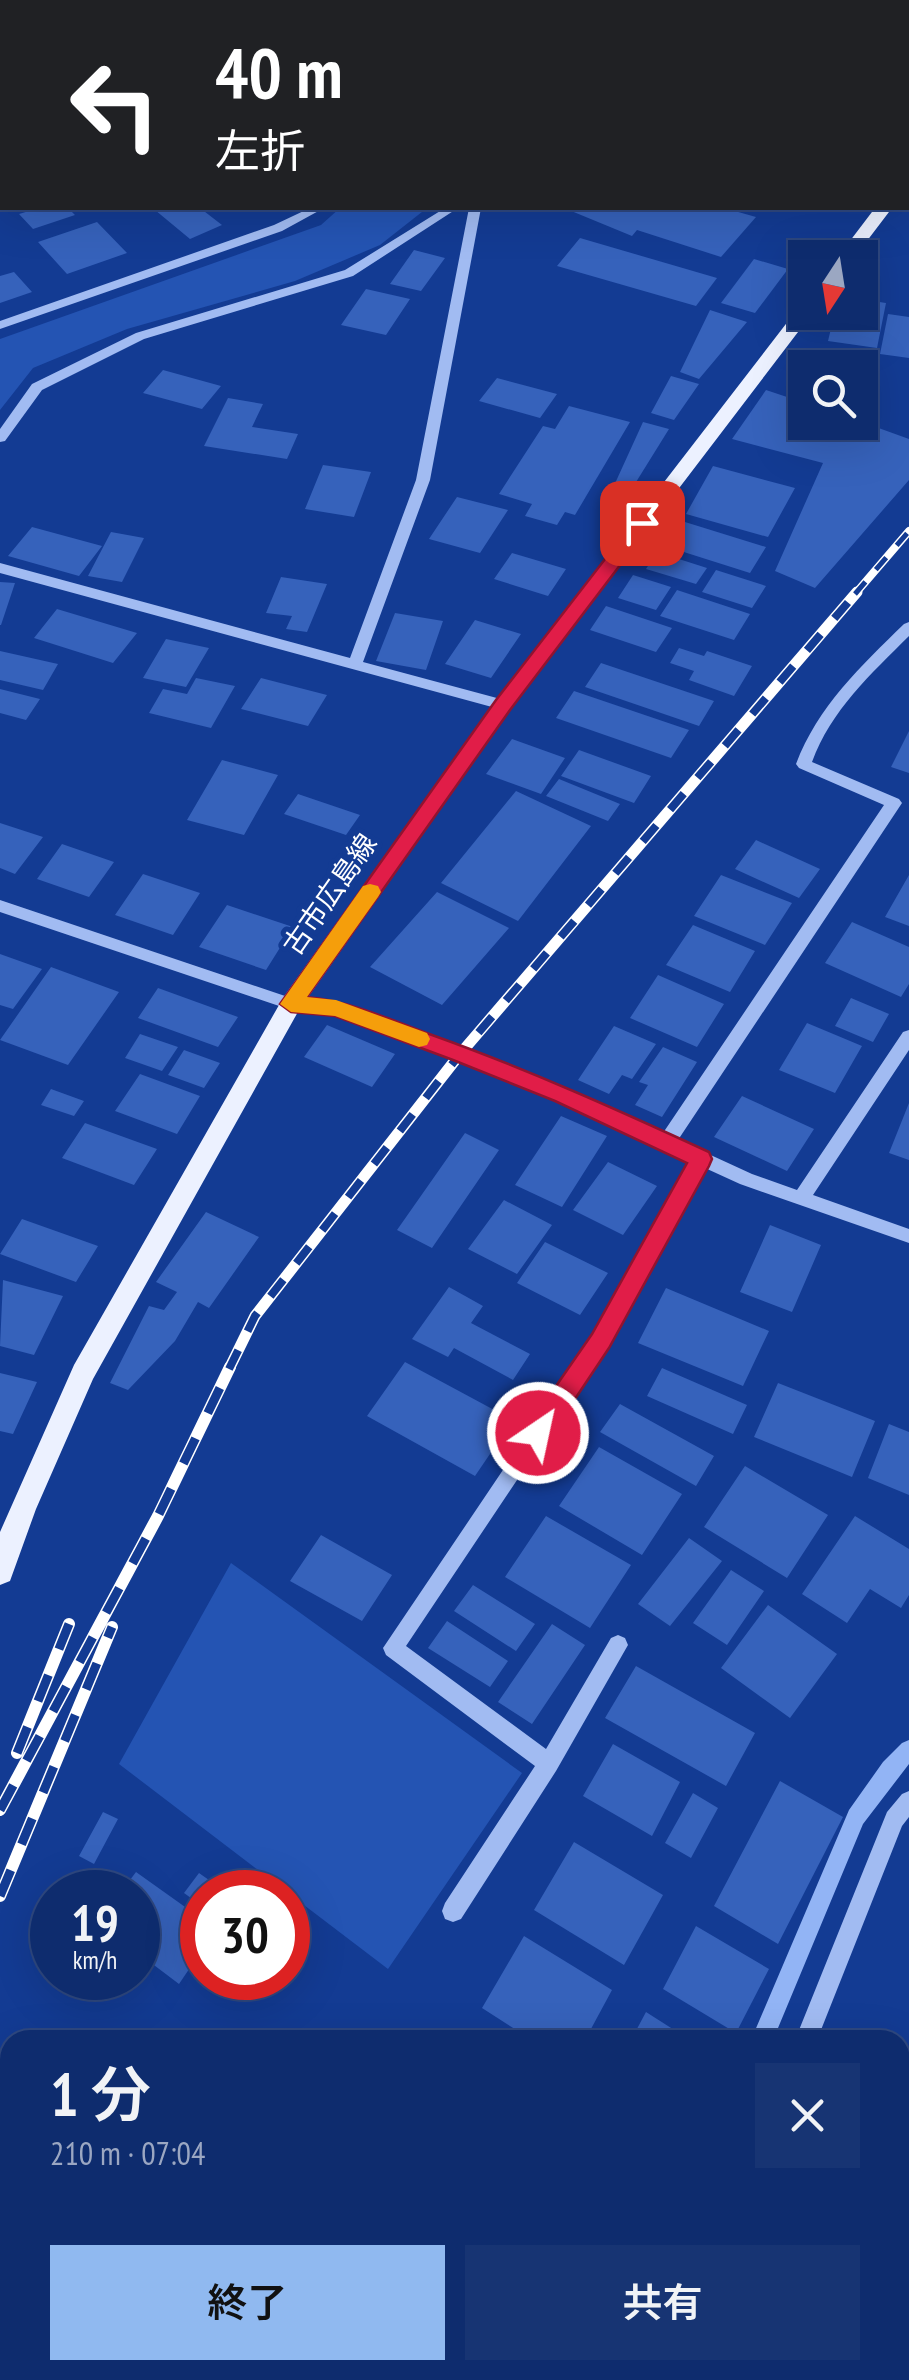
<!DOCTYPE html>
<html lang="ja">
<meta charset="utf-8">
<style>
body{margin:0;font-family:"PT Sans Narrow","Noto Sans JP",sans-serif;background:#173473;color:#f1f3f6;height:100vh;display:flex;flex-direction:column;font-size:38px;white-space:nowrap}
*{box-sizing:border-box;margin:0}
p{font-size:32px;color:#9ba7c2}
.icon{flex:none;width:55px;height:55px;fill:none;stroke:currentColor;stroke-width:2;stroke-linecap:round;stroke-linejoin:round}
.map{position:relative;flex:1;overflow:hidden}
.panel{position:absolute;left:0px;top:2030px;width:910px;height:350px;display:flex;flex-direction:column;background:#0e2c6e;border-radius:30px 30px 0 0;box-shadow:0 10px 40px #0002,0 0 0 2px #2e4881}
.panel>*{flex:none}
.hud{position:absolute;left:0px;top:0px;width:910px;height:210px;box-shadow:0 10px 40px #0002,0 0 0 2px #2e4881;background:#202124;color:#fff;overflow:hidden}
.needle{width:65px;rotate:192deg}
.buttons{position:absolute;left:788px;top:240px;display:grid;gap:20px}
.buttons a{display:grid;place-items:center;width:90px;height:90px;border-radius:0px;background:#0e2c6e;box-shadow:0 10px 40px #0002,0 0 0 2px #2e4881;font-size:50px}
.speed{position:absolute;left:30px;top:1870px;display:flex;gap:20px;font-size:50px;font-weight:700;text-align:center}
.speed>*{display:grid;place-content:center;width:130px;height:130px;border-radius:50%;background:#0e2c6e;box-shadow:0 10px 40px #0002,0 0 0 2px #2e4881;line-height:1}
.speed small{font-size:25px;font-weight:400}
.speed .limit{border:15px solid #d22;background:#fff;color:#111}
.pin{position:absolute;display:grid;place-items:center;width:85px;height:85px;color:#fff;margin:-42px;border-radius:20px;box-shadow:0 5px 15px #0006}
.me{position:absolute;width:110px;margin:-55px;rotate:34deg;stroke-linejoin:round;filter:drop-shadow(0 0 8px #0008)}
.turn{display:flex;align-items:center;gap:35px;height:210px;padding:0 50px;font-size:45px}
.turn .icon{width:130px;height:130px;stroke-width:2.5}
.turn b{display:block;font-size:70px;line-height:85px}
.round{display:grid;place-items:center;flex:none;width:105px;height:105px;border-radius:0px;background:#173473}
.head{display:flex;align-items:center;justify-content:space-between;height:170px;padding:0 50px}
h1{font-size:60px;font-weight:600;line-height:75px}
.button{display:flex;gap:20px;margin-top:auto;padding:20px 50px}
.button a{flex:1;height:115px;border-radius:0px;background:#90b9f0;color:#111;font-size:40px;font-weight:600;line-height:115px;text-align:center}
.button a+a{background:#173473;color:#f1f3f6}
.map>svg:first-child{display:block}
.green{fill:#2454b3}
.lines{fill:none;stroke-linecap:round;stroke-linejoin:round}
.stream{fill:#92b4f5;fill-rule:evenodd}
.building{fill:#3662bb}
.minor{fill:#a1bbf2;fill-rule:evenodd}
.major{fill:#ecf1ff;fill-rule:evenodd}
.rail-far2-casing{stroke:#fff;stroke-width:8}
.rail-far1-casing{stroke:#fff;stroke-width:11}
.rail-casing{stroke:#fff;stroke-width:12}
.rail-far2{stroke:#133b93;stroke-width:5;stroke-dasharray:16;stroke-linecap:butt}
.rail-far1{stroke:#133b93;stroke-width:8;stroke-dasharray:21;stroke-linecap:butt}
.rail{stroke:#133b93;stroke-width:9;stroke-dasharray:28;stroke-linecap:butt}
.route{fill:#e11d48;stroke:#92132f;stroke-width:2.5}
.slow{fill:#f59e0b}
.labels{text-anchor:middle;dominant-baseline:central;stroke-width:10;stroke-linejoin:round;paint-order:stroke}
.street-label{font-size:28px;fill:#fff;stroke:#133b93}
</style>
<div class="map">
<svg width="909" height="2380" viewBox="0 0 909 2380">
<rect width="100%" height="100%" fill="#133b93"/>
<path class="green" d="M340 208H427L380 245 295 281 127 329 33 368 0 410V339L321 225Z
M231 1563 522 1773 388 1969 119 1764Z"/>
<g class="lines">
<path class="stream" d="M909 1740V1764L863 1824 773 2040H751L849 1810 883 1762 902 1743Z
M669 2370H693L694 2380H670Z"/>
</g>
<path class="building" d="M39 208H68L75 215 33 229 19 214Z
M160 208H200L222 225 190 239 155 210Z
M564 208H724L756 217 721 257 637 230 632 236Z
M97 222 127 253 67 274 38 242Z
M580 238 717 278 696 306 557 266Z
M414 250 445 258 421 291 390 284Z
M754 259 788 269 755 313 721 303Z
M14 272 32 292 0 303V276Z
M366 289 410 299 386 335 341 325Z
M860 299 886 303 877 348 828 341 835 312H860Z
M710 310 747 322 699 379 680 372Z
M888 314 909 317V358L880 354Z
M163 370 221 386 202 409 143 393Z
M671 376 699 384 674 420 651 413Z
M497 378 557 394 540 418 479 401Z
M766 390 805 403V422H862L909 439V480L815 588 775 571 823 463 732 439Z
M228 398 263 404 252 427 298 434 287 459 204 446Z
M569 406 630 422 575 515 565 512 557 525 525 516 532 504 499 494 543 426 555 429Z
M643 422 669 429 628 495 612 490Z
M323 465 371 472 354 517 305 509Z
M713 466 795 488 768 537 686 514Z
M457 497 508 510 480 553 429 539Z
M685 522 766 547 750 573 668 547Z
M32 527 102 546 79 576 8 556Z
M111 532 144 538 122 582 88 576Z
M657 552 707 568 696 584 646 569Z
M512 553 566 569 548 596 494 579Z
M716 570 766 586 752 608 702 592Z
M633 575 671 587 656 610 618 598Z
M281 577 327 584 307 632 286 629 292 616 266 613Z
M0 582 15 583 1 625H0Z
M677 590 750 614 734 640 660 616Z
M606 606 672 628 656 652 590 630Z
M57 609 137 633 113 663 34 638Z
M395 613 443 621 426 670 376 661Z
M475 620 521 634 491 678 445 664Z
M166 639 209 648 186 687 143 678Z
M679 648 704 656 707 651 752 666 734 696 689 680 694 671 670 663Z
M0 651 58 664 43 690 0 680Z
M601 663 714 701 699 726 585 687Z
M196 678 235 686 211 728 149 713 163 689 187 694Z
M261 678 327 695 308 726 241 709Z
M0 689 40 699 26 720 0 713Z
M574 691 689 730 671 758 556 718Z
M909 731V773L891 767Z
M512 739 565 758 541 794 486 774Z
M579 750 651 776 634 803 561 776Z
M222 760 278 775 244 835 187 820Z
M559 779 620 804 608 821 546 796Z
M516 791 591 826 518 921 441 883Z
M298 794 360 815 346 835 284 814Z
M0 823 43 837 15 874 0 868Z
M756 840 820 869 799 898 735 869Z
M62 844 114 862 89 897 37 879Z
M143 874 200 893 173 935 115 915Z
M721 875 792 903 765 945 694 916Z
M909 875V926L885 917Z
M437 892 509 928 442 1005 370 967Z
M227 905 293 927 266 970 199 947Z
M852 922 909 947V984L901 997 825 963Z
M693 925 755 951 730 992 666 965Z
M0 954 42 969 13 1009 0 1005Z
M51 967 119 992 68 1065 0 1040Z
M658 975 724 1004 697 1047 630 1018Z
M158 988 238 1017 218 1047 138 1018Z
M851 998 889 1014 873 1042 835 1026Z
M807 1023 862 1046 835 1093 779 1070Z
M327 1025 395 1054 372 1087 304 1057Z
M614 1026 656 1044 632 1079 622 1075 609 1094 578 1080Z
M140 1034 178 1047 162 1071 125 1058Z
M663 1047 697 1062 662 1117 635 1105 648 1085 639 1082Z
M184 1050 220 1063 204 1088 168 1075Z
M140 1074 200 1096 177 1134 115 1111Z
M51 1089 84 1101 74 1116 41 1105Z
M742 1096 814 1129 787 1171 714 1137Z
M909 1103V1160L889 1153Z
M561 1116 607 1136 562 1207 515 1185Z
M85 1123 157 1149 134 1185 62 1158Z
M465 1133 499 1150 432 1248 397 1230Z
M608 1162 657 1186 623 1235 573 1210Z
M504 1200 552 1225 517 1274 468 1249Z
M206 1212 259 1237 209 1308 198 1302 175 1341 128 1390 110 1383 149 1306 164 1310 177 1292 156 1282Z
M22 1219 98 1246 76 1282 0 1254Z
M770 1225 821 1245 792 1312 740 1292Z
M545 1242 608 1273 580 1315 517 1283Z
M3 1280 63 1296 34 1355 0 1346Z
M449 1287 483 1306 471 1323 530 1354 513 1380 454 1348 448 1357 412 1339Z
M666 1288 769 1331 743 1386 638 1343Z
M405 1362 513 1420 475 1476 367 1416Z
M662 1368 747 1405 733 1434 647 1396Z
M0 1373 37 1382 13 1434 0 1431Z
M778 1383 875 1421 852 1477 754 1437Z
M620 1404 714 1456 696 1486 600 1432Z
M889 1424 909 1432V1495L868 1478Z
M599 1447 682 1494 642 1555 559 1506Z
M745 1466 828 1515 787 1578 704 1527Z
M546 1516 631 1565 590 1628 505 1577Z
M855 1516 909 1549V1595L901 1608 870 1589 847 1623 802 1594Z
M321 1535 392 1575 362 1621 290 1581Z
M689 1538 722 1561 670 1626 638 1604Z
M731 1570 764 1591 727 1645 693 1623Z
M473 1585 535 1624 516 1651 454 1611Z
M768 1605 837 1654 790 1718 721 1668Z
M447 1621 508 1661 490 1687 428 1648Z
M552 1624 585 1645 532 1724 498 1702Z
M636 1666 755 1733 726 1786 605 1718Z
M613 1744 680 1782 652 1836 583 1796Z
M780 1781 843 1817 778 1944 714 1906Z
M693 1793 718 1808 691 1858 665 1843Z
M103 1812 118 1819 94 1864 79 1856Z
M574 1842 663 1895 624 1965 534 1910Z
M136 1872 202 1919V1950L179 1984 138 1953V1892H121Z
M199 1873 226 1892H202V1906L184 1893Z
M696 1926 769 1969 736 2033 663 1989Z
M524 1936 612 1990 585 2040H532L482 2008Z
M646 2012 690 2040H631Z
M900 2114 909 2119V2261L900 2256Z
M900 2336 909 2337V2380H769L770 2370H900Z
M155 2370H296L314 2380H150Z"/>
<g class="lines">
<path class="minor" d="M59 0H92L93 2H61Z
M403 0H413L414 2H404Z
M504 0H514L515 2H505Z
M908 140H909V147H908Z
M310 208H324L282 231 0 329V321L274 225Z
M445 208H458L353 276 144 339 42 390 5 441 0 442V429L32 384 136 333 345 270Z
M469 208H481L430 480 363 662 508 701V709L503 710 0 573V563L350 658 416 480Z
M909 622V636C871 674 831 710 812 762L899 799 902 803 678 1140 752 1174 797 1190 903 1032 909 1030V1050L813 1195 909 1229V1243L740 1184 705 1168 606 1347 406 1646 546 1749 611 1638 618 1635 625 1638 628 1645 556 1771 461 1919 453 1922 445 1919 442 1911 445 1903 535 1766 386 1655 383 1648 594 1335 691 1161 557 1100 454 1059 335 1014 291 1010 0 912V900L291 998 342 1003 569 1090 663 1133 884 805 799 768 796 764C818 706 861 666 904 624Z
M909 1791V1817L902 1826 817 2040H795L887 1812 902 1794Z
M702 2370H726V2380H702Z"/>
<path class="major" d="M875 208H892L854 258H837Z
M805 306V312L811 315 510 710 299 1010 93 1379 36 1509 10 1581 0 1585V1532L74 1365 283 998 496 700 799 307Z"/>
<g class="rail-far2-casing">
<path id="rail-far2" d="M855 594 909 531"/>
</g>
<g class="rail-far1-casing">
<path id="rail-far1" d="M229 1369 255 1316 460 1054 857 592"/>
</g>
<g class="rail-casing">
<path id="rail" d="M17 1753 69 1624
M0 1810 158 1516 230 1367
M0 1896 112 1627"/>
</g>
<use href="#rail-far2" class="rail-far2"/>
<use href="#rail-far1" class="rail-far1"/>
<use href="#rail" class="rail"/>
</g>
<path class="route" d="M642 517 651 523 649 527 510 710 307 997C351 1001 391 1020 432 1035 527 1069 618 1110 709 1152L712 1159 709 1166 609 1348 547 1441 538 1444 529 1441 526 1433 529 1425 592 1334 687 1163 555 1101 453 1060 335 1016 291 1012 280 1004 496 700 636 519Z"/>
<path class="slow" d="M370 884 378 886 381 892 378 897 307 997 336 1000 427 1033 430 1039 427 1045 419 1047 335 1016 291 1012 280 1004 363 886Z"/>
<g class="labels">
<g class="street-label">
<text transform="translate(329 894) rotate(-55)">古市広島線</text>
</g>
</g>
</svg>
<div class="buttons">
<a><svg class="needle" viewBox="-14 -14 28 28"><path d="M0-13l5 13h-10z" fill="#e53935"/><path d="M0 13l5-13h-10z" fill="#9ba7c2"/></svg></a>
<a><svg class="icon" aria-label="search" viewBox="0 0 24 24"><circle cx="10" cy="10" r="6"/><path d="M15 15l6 6"/></svg></a>
</div>
<div class="speed"><div>19<small>km/h</small></div><div class="limit">30</div></div>
<div class="pin" style="left:642px;top:523px;background:#d93025"><svg class="icon" aria-label="arrive" viewBox="0 0 24 24"><path d="M6 21V4h12l-3 4 3 4H6"/></svg></div>
<svg class="me" style="left:538px;top:1433px" viewBox="-20 -20 40 40"><circle r="17" fill="#e11d48" stroke="#fff" stroke-width="3"/><path d="M0-11L8 9 0 5-8 9z" fill="#fff"/></svg>
<div class="hud">
<div class="turn"><svg class="icon" aria-label="left" viewBox="0 0 24 24"><path d="M17 20v-9H6M10 6l-5 5 5 5"/></svg><div><b>40 m</b>左折</div></div>
</div>
<section class="panel">
<div class="head"><div><h1>1 分</h1><p>210 m · 07:04</p></div><a class="round"><svg class="icon" aria-label="close" viewBox="0 0 24 24"><path d="M6 6l12 12M18 6L6 18"/></svg></a></div>
<div class="button"><a>終了</a><a>共有</a></div>
</section>
</div>
